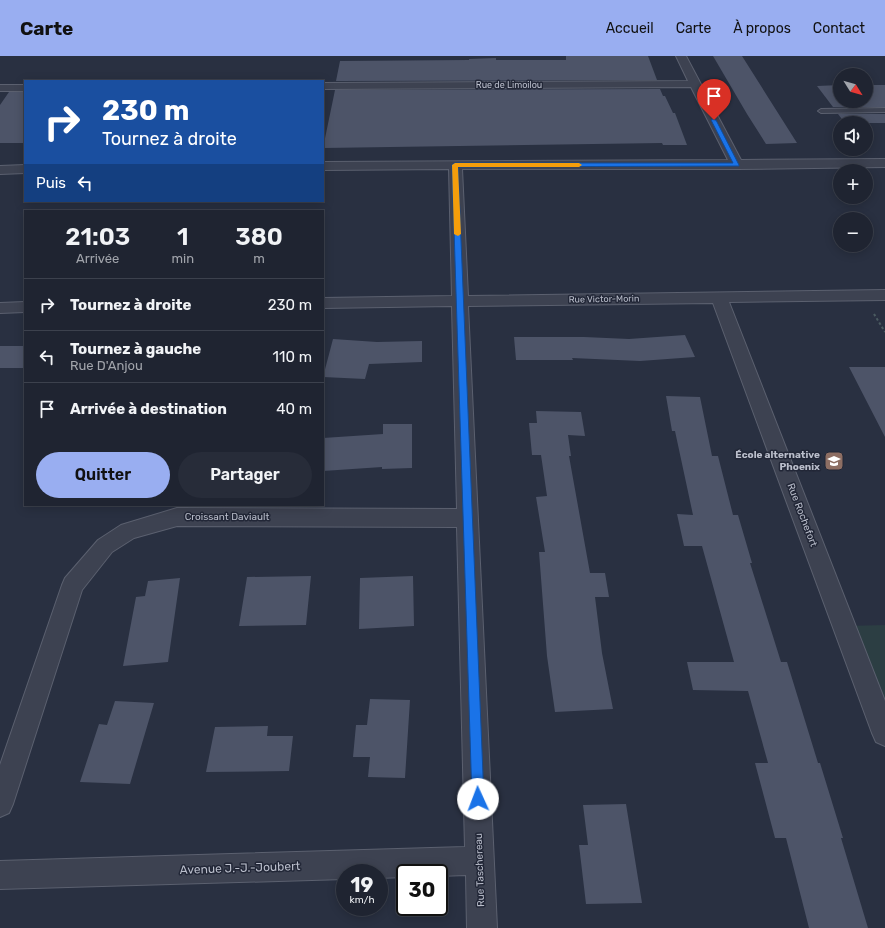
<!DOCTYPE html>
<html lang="fr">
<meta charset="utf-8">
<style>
body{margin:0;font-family:Rubik,sans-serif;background:#272c39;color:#f1f3f6;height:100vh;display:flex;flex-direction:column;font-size:15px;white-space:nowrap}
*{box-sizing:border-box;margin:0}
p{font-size:13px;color:#a1a4ab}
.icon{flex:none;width:22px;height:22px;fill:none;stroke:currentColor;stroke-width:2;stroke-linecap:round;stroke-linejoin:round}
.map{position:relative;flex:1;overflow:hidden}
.drawer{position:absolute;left:24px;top:154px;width:300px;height:296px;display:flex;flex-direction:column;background:#1f2431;border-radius:0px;box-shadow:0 2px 10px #0003,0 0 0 1px #3c414d}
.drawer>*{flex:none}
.banner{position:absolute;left:24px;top:24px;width:300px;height:122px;border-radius:0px;box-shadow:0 2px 10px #0003,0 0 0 1px #3c414d;background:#1a4fa0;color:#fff;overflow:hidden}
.needle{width:26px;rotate:127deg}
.tools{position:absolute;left:833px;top:12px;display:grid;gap:8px}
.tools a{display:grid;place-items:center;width:40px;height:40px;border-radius:50%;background:#1f2431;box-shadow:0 2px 10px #0003,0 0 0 1px #3c414d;font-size:20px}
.speed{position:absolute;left:336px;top:808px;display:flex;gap:8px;font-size:20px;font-weight:700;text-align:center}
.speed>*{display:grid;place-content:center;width:52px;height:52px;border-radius:50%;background:#1f2431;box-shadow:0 2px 10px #0003,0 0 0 1px #3c414d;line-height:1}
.speed small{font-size:10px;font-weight:400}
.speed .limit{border:2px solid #111;border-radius:6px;background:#fff;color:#111}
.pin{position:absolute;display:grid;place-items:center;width:34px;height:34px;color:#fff;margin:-41px -17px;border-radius:50% 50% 50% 0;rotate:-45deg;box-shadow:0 0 4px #0007}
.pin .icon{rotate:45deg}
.me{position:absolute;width:44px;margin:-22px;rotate:358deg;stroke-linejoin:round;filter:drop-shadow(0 0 3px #0008)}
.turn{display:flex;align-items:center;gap:14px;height:84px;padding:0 12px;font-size:18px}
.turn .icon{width:52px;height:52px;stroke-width:2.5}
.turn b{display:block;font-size:28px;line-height:34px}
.then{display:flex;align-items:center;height:38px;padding:0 12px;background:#0003;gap:8px;font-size:15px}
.eta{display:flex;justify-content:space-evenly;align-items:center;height:68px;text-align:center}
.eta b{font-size:24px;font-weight:600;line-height:28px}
.button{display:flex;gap:8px;margin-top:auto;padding:8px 12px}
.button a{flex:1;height:46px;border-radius:24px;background:#99aef1;color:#111;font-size:16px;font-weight:600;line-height:46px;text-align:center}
.button a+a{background:#272c39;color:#f1f3f6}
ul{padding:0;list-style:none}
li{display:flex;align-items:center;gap:12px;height:52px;padding:0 12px;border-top:1px solid #3c414d}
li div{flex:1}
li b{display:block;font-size:15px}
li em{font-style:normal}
header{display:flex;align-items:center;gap:24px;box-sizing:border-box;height:56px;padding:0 20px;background:#99aef1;color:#111}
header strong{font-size:19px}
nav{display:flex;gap:22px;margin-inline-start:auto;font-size:14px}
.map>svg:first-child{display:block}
.green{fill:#2c3e43}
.building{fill:#4d5468}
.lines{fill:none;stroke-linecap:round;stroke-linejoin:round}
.lane-casing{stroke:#5b606f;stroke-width:2}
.street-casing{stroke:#5b606f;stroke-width:2}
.path{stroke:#4b5b61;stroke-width:2;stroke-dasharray:2.5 2.5;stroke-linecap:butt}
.lane{fill:#3d4251;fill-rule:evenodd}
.street{fill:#3d4251;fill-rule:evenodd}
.route{fill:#1a73e8;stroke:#114b97}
.slow{fill:#f59e0b}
.labels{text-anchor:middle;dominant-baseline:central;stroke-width:3;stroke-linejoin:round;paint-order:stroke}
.far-street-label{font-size:9px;fill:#babecb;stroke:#222737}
.poi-label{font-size:10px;font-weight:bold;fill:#babecb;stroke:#222737;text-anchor:end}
.street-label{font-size:10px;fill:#babecb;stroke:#222737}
.near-street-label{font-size:12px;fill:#babecb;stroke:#222737}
</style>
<header>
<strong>Carte</strong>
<nav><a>Accueil</a><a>Carte</a><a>À propos</a><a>Contact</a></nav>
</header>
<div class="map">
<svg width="885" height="872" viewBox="0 0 885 872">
<rect width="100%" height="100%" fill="#293041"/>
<path class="green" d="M885 569V653L846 570Z"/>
<path class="building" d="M566 0H648L657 24 336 25 340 5 469 4V3L496 2V4H566Z
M713 0H742L797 87 766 88 747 58Z
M840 29V45H866V29H885V51H833L817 30Z
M660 33 663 40H665L673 57H675L687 89H663L662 87 323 92 335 34Z
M9 36H25V87H0V49Z
M838 58H885V67H845Z
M685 279 695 301 640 305 572 302 573 304H516L514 281H584L629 283Z
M333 283 377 286 422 285V306L369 308 365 323 323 321Z
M0 290H25V312H0Z
M849 311H885V381Z
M666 340 700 341 712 400H718L733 459H738L752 507H750L781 606H787L818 707H820L843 782H841L868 872H809L786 782H775L755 707H768L748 635 693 634 687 606H734L702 490H684L677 458 693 459 675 375H672Z
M536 355 581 356 585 380 568 379 571 400H569L590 517H605L609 541H595L602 597 613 653 555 656 547 600 539 496H545L536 441 547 440 541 399H532L529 367H537Z
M383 368H412V412L382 413V411L323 415V382L383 378Z
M311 520 306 569 239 570 247 521Z
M413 520 414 570 359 573 360 522Z
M180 522 168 606 123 610 136 541 145 540 148 525Z
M370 643 410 644 405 722 368 721 370 701H353L356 669H367Z
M115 645 154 647 130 728 80 726 99 668 107 669Z
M268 670 267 680H293L289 715 206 716 215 671Z
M626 748 642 847 586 848 579 789H588L583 749Z"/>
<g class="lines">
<g class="lane-casing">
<path id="lane" d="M885 52V56L821 57 818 55 821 53Z"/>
</g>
<g class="street-casing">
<path id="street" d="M676 0H686L741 104 885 103V111L737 113H462L468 240 885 234V244L729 246 885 645V690L876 686 872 677 713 247 468 250 497 872H467L466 819 439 820V817H405V821L379 822V817H345V823L0 833V805L465 791 457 471 177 470 134 482 112 496 82 534 13 748 9 757 0 761V709L62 529 65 522 98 484 121 469 177 452 457 453 452 250 323 252V242L452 240 449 113 323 114V106L728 104 691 31 323 33V27L688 25Z
M0 29H25V35H0Z
M25 109V117L0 118V110Z
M25 246V256L0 257V247Z"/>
</g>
<path class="path" d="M874 258 885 276"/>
<use href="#lane" class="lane"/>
<use href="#street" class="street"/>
</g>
<path class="route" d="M712 63 716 64 739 109V110L458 111 484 743 482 747 478 749 474 747 472 743 452 109 455 107H733L711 64Z"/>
<path class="slow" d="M455 107H579L582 109 579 111H458L461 178 458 180 454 178 452 109Z"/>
<defs>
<g id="school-square" transform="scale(1)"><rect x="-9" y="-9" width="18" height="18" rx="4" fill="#8d6e63" stroke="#222737"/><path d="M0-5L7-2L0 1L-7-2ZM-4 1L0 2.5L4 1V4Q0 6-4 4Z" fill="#fff"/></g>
</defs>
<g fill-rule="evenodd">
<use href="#school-square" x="834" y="405"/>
</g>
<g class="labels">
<g class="far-street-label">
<text x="509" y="29">Rue de Limoilou</text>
<text transform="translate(604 243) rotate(-1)">Rue Victor-Morin</text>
</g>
<g class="poi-label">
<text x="820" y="399">École alternative<tspan x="820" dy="12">Phoenix</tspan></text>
</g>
<g class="street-label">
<text transform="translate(802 459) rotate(69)">Rue Rochefort</text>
<text x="227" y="461">Croissant Daviault</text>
<text transform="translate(480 814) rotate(-92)">Rue Taschereau</text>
</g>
<g class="near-street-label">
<text transform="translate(240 812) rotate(-2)">Avenue J.-J.-Joubert</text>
</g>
</g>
</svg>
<div class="tools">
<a><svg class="needle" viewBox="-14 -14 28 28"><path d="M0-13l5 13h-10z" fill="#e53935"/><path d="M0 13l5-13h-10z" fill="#a1a4ab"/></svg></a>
<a><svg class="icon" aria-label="sound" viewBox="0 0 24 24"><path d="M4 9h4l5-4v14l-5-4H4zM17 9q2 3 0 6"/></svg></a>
<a>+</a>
<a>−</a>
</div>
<div class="speed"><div>19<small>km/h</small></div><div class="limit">30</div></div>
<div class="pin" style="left:714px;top:64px;background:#d93025"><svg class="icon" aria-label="arrive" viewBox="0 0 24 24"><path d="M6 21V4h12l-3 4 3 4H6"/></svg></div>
<svg class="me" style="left:478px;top:743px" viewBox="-20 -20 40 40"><circle r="19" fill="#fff"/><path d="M0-13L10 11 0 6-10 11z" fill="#1a73e8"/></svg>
<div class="banner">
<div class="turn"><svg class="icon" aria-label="right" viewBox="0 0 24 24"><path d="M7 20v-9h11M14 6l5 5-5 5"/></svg><div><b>230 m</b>Tournez à droite</div></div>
<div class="then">Puis<svg class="icon" aria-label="left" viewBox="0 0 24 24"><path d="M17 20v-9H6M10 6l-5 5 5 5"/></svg></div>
</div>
<section class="drawer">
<div class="eta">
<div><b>21:03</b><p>Arrivée</p></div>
<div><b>1</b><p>min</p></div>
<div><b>380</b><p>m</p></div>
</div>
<ul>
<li><svg class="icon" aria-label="right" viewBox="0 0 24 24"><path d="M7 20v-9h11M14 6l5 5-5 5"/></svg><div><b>Tournez à droite</b></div><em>230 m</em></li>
<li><svg class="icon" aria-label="left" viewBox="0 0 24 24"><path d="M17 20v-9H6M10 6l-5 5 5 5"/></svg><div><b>Tournez à gauche</b><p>Rue D'Anjou</p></div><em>110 m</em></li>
<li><svg class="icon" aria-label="arrive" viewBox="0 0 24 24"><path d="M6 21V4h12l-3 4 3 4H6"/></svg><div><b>Arrivée à destination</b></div><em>40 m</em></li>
</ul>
<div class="button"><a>Quitter</a><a>Partager</a></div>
</section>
</div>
